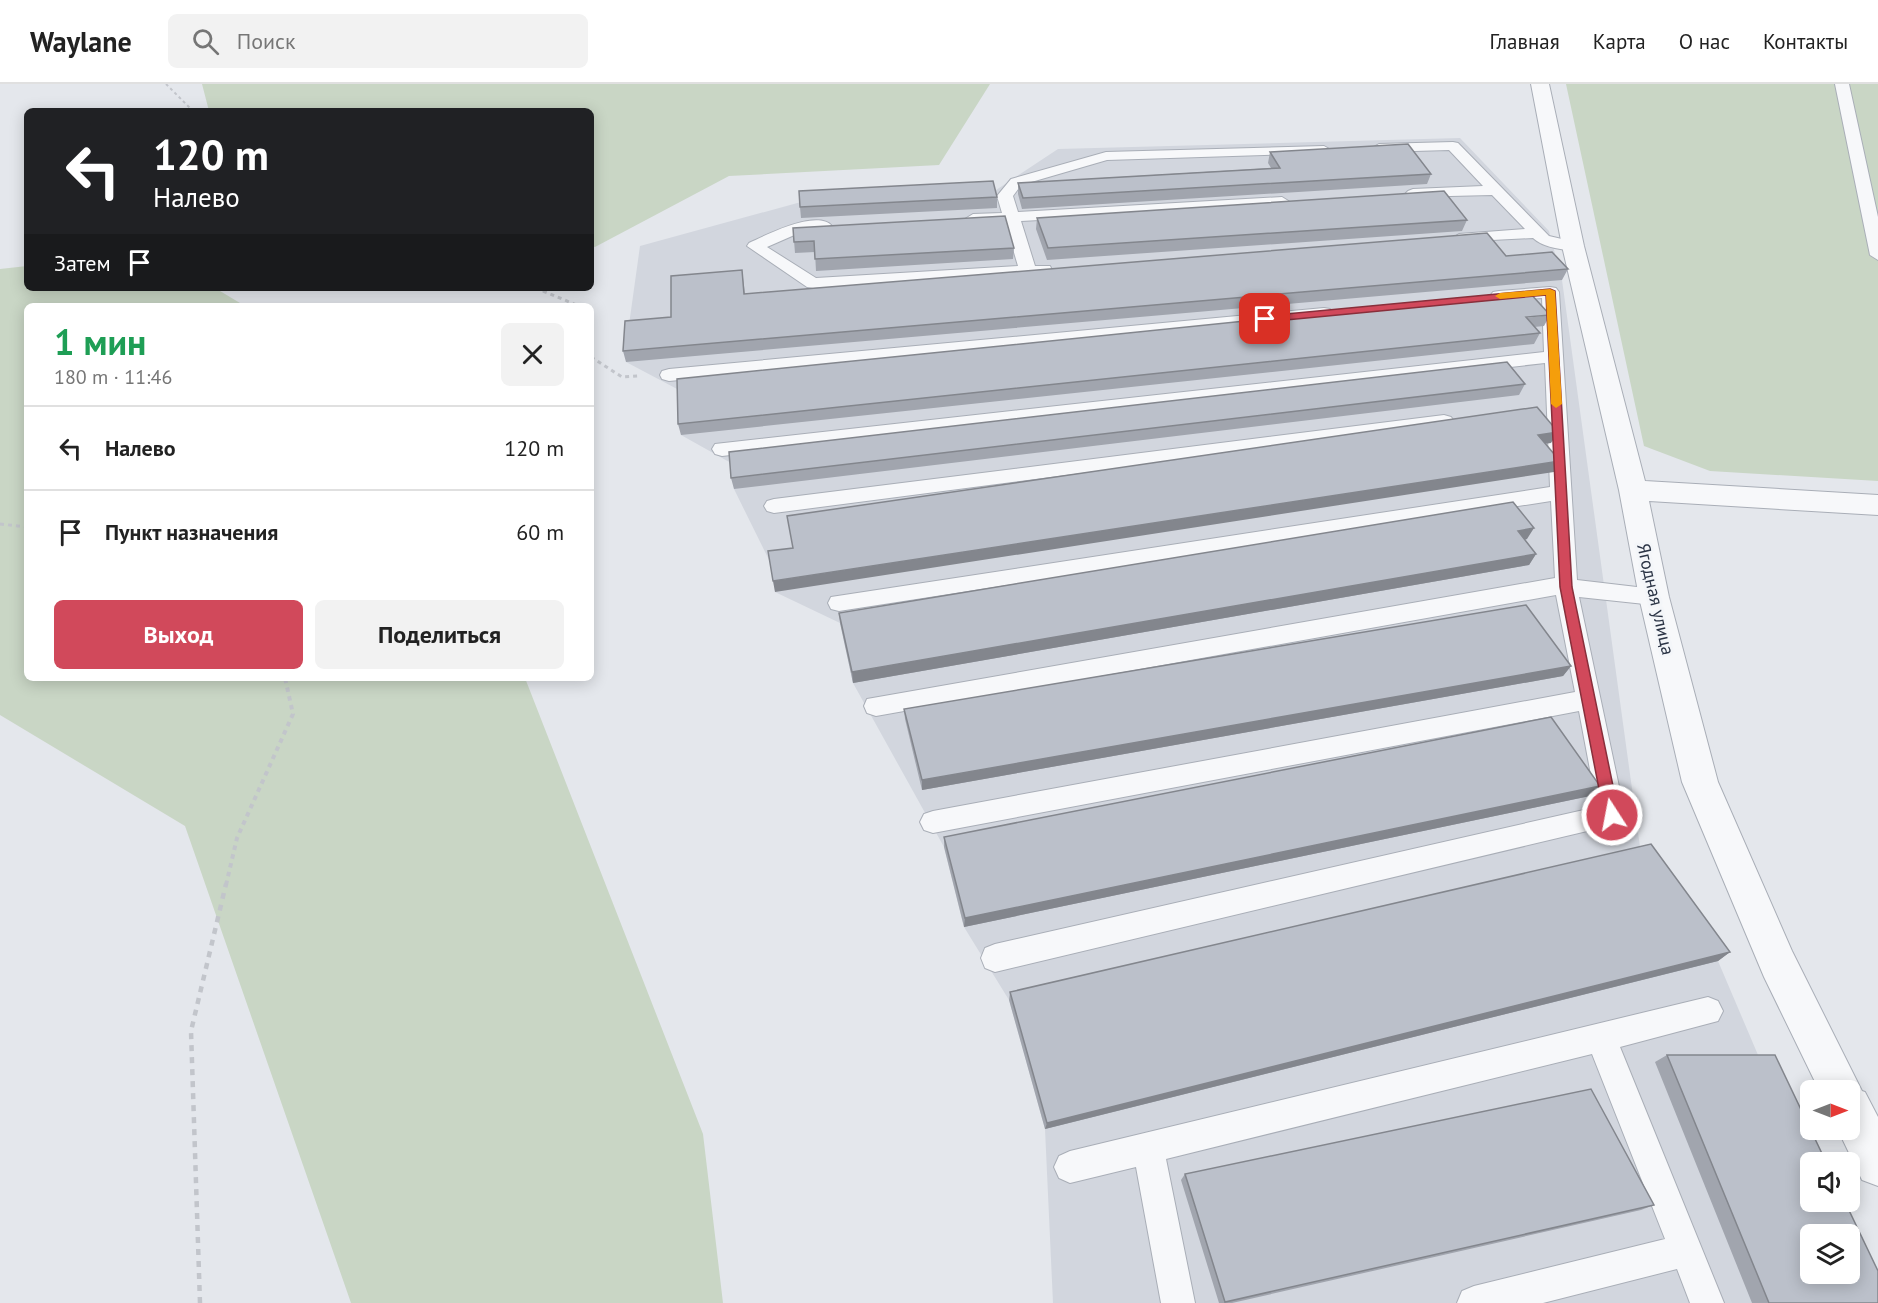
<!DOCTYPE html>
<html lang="ru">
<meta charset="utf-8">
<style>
body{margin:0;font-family:"PT Sans",sans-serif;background:#f2f2f2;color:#222;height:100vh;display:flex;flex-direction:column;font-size:22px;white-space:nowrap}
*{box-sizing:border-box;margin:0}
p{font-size:20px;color:#767676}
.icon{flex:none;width:33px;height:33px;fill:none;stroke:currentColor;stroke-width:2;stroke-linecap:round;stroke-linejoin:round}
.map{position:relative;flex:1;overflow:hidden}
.sheet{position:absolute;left:24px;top:219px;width:570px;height:378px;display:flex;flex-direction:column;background:#fff;border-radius:9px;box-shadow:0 3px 15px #0003}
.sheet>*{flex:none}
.guide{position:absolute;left:24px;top:24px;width:570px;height:183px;border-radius:9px;box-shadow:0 3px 15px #0003;background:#202124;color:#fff;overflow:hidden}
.needle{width:39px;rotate:90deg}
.buttons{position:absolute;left:1800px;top:996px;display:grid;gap:12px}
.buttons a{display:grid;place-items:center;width:60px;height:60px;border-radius:9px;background:#fff;box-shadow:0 3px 15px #0003;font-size:30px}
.pin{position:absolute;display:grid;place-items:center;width:51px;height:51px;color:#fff;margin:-26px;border-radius:12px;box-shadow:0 3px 9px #0006}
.me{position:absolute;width:66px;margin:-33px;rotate:349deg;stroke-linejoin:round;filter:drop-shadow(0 0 4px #0008)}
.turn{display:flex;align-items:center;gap:21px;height:126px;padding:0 30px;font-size:27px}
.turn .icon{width:78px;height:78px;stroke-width:2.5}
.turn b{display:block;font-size:42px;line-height:51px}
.then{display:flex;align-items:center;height:57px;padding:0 30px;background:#0003;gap:12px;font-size:22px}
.round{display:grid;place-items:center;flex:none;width:63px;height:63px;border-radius:9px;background:#f2f2f2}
.overview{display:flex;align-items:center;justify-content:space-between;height:102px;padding:0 30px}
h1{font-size:36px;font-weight:700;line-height:45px;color:#1e9e55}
.button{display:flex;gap:12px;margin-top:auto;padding:12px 30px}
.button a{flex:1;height:69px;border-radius:9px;background:#d1495b;color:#fff;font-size:24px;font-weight:700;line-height:69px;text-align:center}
.button a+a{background:#f2f2f2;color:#222}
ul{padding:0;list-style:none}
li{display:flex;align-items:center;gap:18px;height:84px;padding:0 30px;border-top:2px solid #e0e0e0}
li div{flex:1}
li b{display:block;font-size:22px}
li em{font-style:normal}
header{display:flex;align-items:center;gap:36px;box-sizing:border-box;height:84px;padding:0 30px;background:#fff;border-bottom:2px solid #e0e0e0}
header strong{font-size:28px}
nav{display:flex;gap:33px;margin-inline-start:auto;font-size:21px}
.search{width:420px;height:54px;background:#f2f2f2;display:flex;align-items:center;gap:15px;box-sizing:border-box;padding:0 21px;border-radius:9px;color:#767676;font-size:22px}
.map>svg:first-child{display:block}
.built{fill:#d2d6de}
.green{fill:#c9d6c5}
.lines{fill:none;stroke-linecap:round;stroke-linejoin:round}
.service-casing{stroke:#a9aeb7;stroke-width:2}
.minor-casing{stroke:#a9aeb7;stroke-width:2}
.path-far3{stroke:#c2c5cb;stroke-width:2;stroke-dasharray:3 3;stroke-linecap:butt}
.path-far2{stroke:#c2c5cb;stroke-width:3;stroke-dasharray:4 4;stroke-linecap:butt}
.path-far1{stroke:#c2c5cb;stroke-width:4;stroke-dasharray:4.5 4.5;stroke-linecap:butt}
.path{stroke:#c2c5cb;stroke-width:4.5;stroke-dasharray:6 6;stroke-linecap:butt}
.service{fill:#f7f8fa;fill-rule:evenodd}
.minor{fill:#f7f8fa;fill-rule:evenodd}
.wall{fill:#a1a5ae}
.shaded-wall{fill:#83868d}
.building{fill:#bbc0ca;stroke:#83868d;stroke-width:1.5;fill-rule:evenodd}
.route{fill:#d1495b;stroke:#882f3b;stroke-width:1.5}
.slow{fill:#f59e0b}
.labels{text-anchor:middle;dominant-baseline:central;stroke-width:6;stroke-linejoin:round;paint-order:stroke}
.street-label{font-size:18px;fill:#2b3445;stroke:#f4f6f9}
</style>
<header>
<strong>Waylane</strong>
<div class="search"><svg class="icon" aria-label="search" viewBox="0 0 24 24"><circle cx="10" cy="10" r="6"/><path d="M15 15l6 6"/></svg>Поиск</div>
<nav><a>Главная</a><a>Карта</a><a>О нас</a><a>Контакты</a></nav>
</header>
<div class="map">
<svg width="1878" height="1219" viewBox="0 0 1878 1219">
<rect width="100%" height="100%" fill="#e4e7ec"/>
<path class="built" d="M1460 54 1549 147 1562 196 1641 770 1718 877 1761 978 1810 1118V1190H1850L1874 1219H1053L1045 1045 1009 916 964 843 944 763 853 599 840 539 775 508 770 478 734 405 731 379 681 351 679 306 626 278 628 248 640 162 801 118 993 108 1058 65Z"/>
<path class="green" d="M202 0H990L939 81 729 92 595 163 591 162V27H209Z
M1566 0H1878V397L1710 387 1644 362Z
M27 182V204H215L245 222H27V594H525L703 1050 723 1219H351L185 742 0 631V185Z"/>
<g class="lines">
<g class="service-casing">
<path id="service" d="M1835 0H1849L1878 133V176L1870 171Z
M1453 58 1458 59 1549 152 1579 159 1581 162 1579 165C1567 168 1542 163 1533 154L1453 158 1451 155 1459 150 1525 145 1492 111 1408 113 1405 110 1408 107 1413 105 1483 102 1449 66 1379 68 1372 64 1379 60Z
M1324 62 1331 66 1329 69 1107 76 1021 101 1013 112 1018 128 1282 113 1290 118 1282 123 1021 137 1035 182H1050L1052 186 1044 191 813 204 807 203 747 162 749 159C766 151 817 125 832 142L830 145 799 149 767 163 816 194 1018 182 1005 138 973 140 965 135 973 130 1002 129 997 112 1011 95 1106 68Z
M1550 203 1556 204 1559 208 1577 496 1654 505 1662 507 1665 513 1662 519 1654 521 1579 513 1625 731 1621 739 995 888 985 884 981 874 985 864 995 860 1597 723 1579 627 933 749 924 746 920 738 924 730 933 727 1575 608 1556 511 876 632 867 629 864 622 867 615 1555 494 1551 417 839 527 831 525 828 519 831 513 1550 403 1545 279 722 372 715 370 712 365 715 360 1544 268 1542 214 1499 217 1493 216 1490 212 1493 208 1499 207Z
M1324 224 1330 225 1333 229 1330 233 669 297 662 295 660 291 662 287 669 285Z
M1444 331 1451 333 1454 337 1451 341 774 429 767 427 764 422 767 417 774 415Z
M1708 913 1718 917 1723 927 1718 937 1620 963 1724 1219H1690L1677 1185 1543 1219H1457L1462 1207 1474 1202 1665 1155 1592 970 1166 1075 1195 1219H1161L1136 1083 1070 1099 1059 1094 1054 1083 1059 1072 1070 1067Z"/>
</g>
<g class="minor-casing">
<path id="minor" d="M1531 0H1549L1584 162 1645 397 1878 411V431L1649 417 1669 513 1718 698 1792 867 1862 1007 1865 1008 1878 1033V1102L1862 1096 1838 1046H1850V1006H1819L1764 893 1682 698 1639 513 1619 406 1562 162Z"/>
</g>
<path class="path-far3" d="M166 0 193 27
M537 204 546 208"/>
<path class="path-far2" d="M543 207 579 222
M591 273 622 293 638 292
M0 440 27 443"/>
<path class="path-far1" d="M226 801 237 754 293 630 285 594"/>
<path class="path" d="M200 1219 191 947 226 800"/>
<use href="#service" class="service"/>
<use href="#minor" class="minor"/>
</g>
<path class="wall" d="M1270 68 1431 90 1427 100 1022 125 1018 110V99L1271 84 1268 79Z
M997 113V124L801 134 800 123Z
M1037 134 1467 136 1462 147 1047 176 1036 145Z
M793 144 1014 164 1013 175 816 187 815 168 795 169Z
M1506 172 1568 185 1562 196 626 278 623 267 742 186 745 210Z
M1550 231 1544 242 1534 243 1540 249 1534 260 681 351 678 340Z
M1525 300 1519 311 734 405 731 394Z
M1527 455 1525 456 1536 470 1529 481 853 599 840 539 839 529Z
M1571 582 1563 592 922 706 905 635 904 625Z
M1590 712 964 843 944 763V753Z
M1730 868 1718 877 1045 1045 1009 916 1010 908Z
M1667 971 1878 1219H1752L1655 978Z
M1185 1090 1654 1121 1641 1126 1232 1219H1219L1181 1096Z"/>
<path class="shaded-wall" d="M1558 348 1551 359 1531 362 1538 351Z
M1560 377 1554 388 775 508 773 497Z
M1534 444 1527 455 1511 458 1518 447Z
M1536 470 1529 481 853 599 852 588Z
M1571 582 1563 592 922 706V696Z
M1600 702 1590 712 964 843 965 834Z
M1730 868 1718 877 1045 1045 1047 1039Z"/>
<path class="building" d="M1408 60 1431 90 1023 114 1018 99 1280 84 1270 68Z
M993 97 997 113 800 123 799 107Z
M1444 107 1467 136 1048 164 1037 134Z
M1005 132 1014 164 815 175 814 157 794 158 793 144Z
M1487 149 1506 172 1552 168 1568 185 623 267 625 237 671 233V192L742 186 744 210Z
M1529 208 1550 231 1526 233 1540 249 678 340 677 295Z
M1507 278 1525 300 731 394 729 368Z
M1537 323 1558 348 1538 351 1560 377 773 497 768 467 793 464 787 432Z
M1513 418 1534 444 1518 447 1536 470 852 588 839 529Z
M1526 521 1571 582 922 696 904 625Z
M1551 633 1600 702 965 834 944 753Z
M1651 760 1730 868 1047 1039 1010 908Z
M1667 971H1775L1826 1078H1810V1118H1845L1878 1187V1219H1769ZM1810 1150H1850V1190H1810Z
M1591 1005 1654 1121 1225 1218 1185 1090Z"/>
<path class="route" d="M1550 205 1555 207 1572 503 1619 731 1617 735 1612 737 1606 735 1604 731 1560 503 1546 211 1265 238 1260 235 1265 232Z"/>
<path class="slow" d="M1550 205 1555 207 1562 320 1556 324 1551 320 1546 211 1500 215 1495 212 1500 209Z"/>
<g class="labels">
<g class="street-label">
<text transform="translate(1656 515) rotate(77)">Ягодная улица</text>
</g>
</g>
</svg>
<div class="buttons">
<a><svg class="needle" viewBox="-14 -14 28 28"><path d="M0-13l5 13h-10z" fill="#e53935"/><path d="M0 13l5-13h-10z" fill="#767676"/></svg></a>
<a><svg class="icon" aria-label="sound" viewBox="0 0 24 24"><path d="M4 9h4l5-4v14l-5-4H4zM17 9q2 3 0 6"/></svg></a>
<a><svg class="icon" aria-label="layers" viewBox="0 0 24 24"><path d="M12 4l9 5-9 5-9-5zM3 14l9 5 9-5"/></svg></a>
</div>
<div class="pin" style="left:1265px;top:235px;background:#d93025"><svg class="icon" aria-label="arrive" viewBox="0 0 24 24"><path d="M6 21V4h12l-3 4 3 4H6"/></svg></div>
<svg class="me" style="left:1612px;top:731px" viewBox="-20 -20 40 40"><circle r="17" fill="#d1495b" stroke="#fff" stroke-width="3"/><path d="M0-11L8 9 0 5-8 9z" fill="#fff"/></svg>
<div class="guide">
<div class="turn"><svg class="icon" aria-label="left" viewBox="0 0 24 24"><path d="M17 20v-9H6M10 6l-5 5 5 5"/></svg><div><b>120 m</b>Налево</div></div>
<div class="then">Затем<svg class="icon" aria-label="arrive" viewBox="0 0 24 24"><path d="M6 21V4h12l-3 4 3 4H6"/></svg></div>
</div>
<section class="sheet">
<div class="overview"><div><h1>1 мин</h1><p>180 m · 11:46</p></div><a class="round"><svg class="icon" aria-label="close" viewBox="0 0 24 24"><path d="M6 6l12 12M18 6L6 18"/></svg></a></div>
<ul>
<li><svg class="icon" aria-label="left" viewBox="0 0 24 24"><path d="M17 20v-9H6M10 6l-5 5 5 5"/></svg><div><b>Налево</b></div><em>120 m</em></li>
<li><svg class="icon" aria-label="arrive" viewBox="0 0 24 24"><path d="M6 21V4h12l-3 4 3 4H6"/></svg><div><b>Пункт назначения</b></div><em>60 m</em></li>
</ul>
<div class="button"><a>Выход</a><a>Поделиться</a></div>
</section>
</div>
